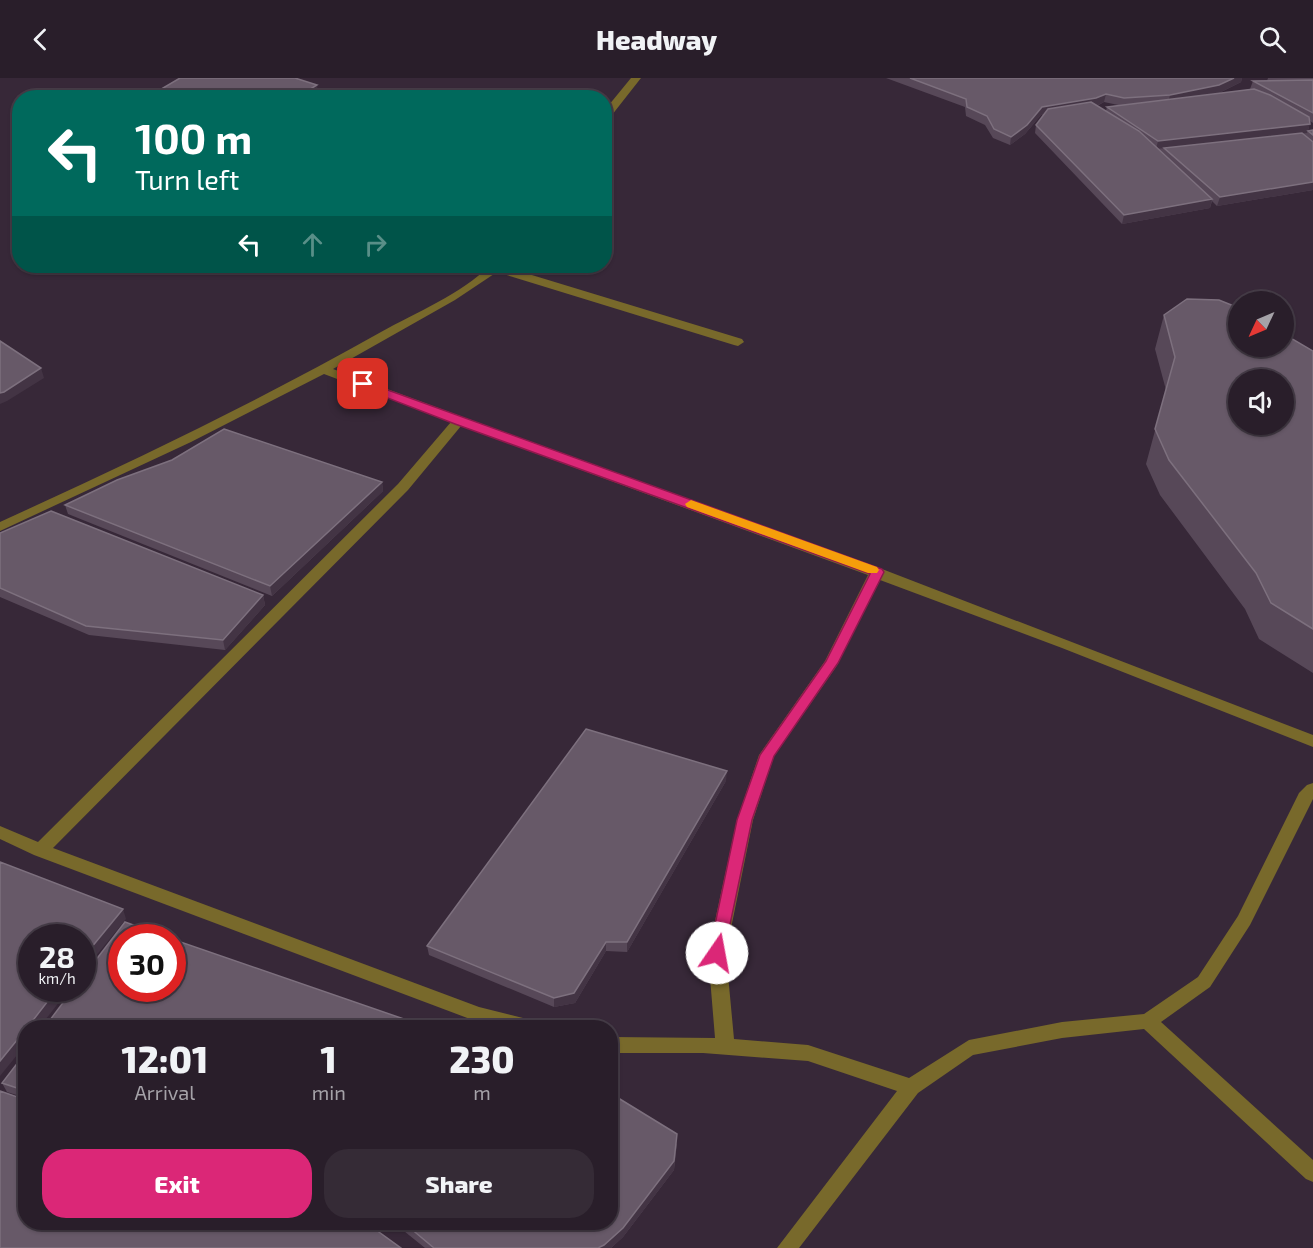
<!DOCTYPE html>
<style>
body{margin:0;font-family:"Exo 2",sans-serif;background:#352b36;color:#f1f3f6;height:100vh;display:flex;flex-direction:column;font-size:22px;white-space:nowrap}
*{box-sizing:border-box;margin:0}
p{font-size:20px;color:#a5a2a8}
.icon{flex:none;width:33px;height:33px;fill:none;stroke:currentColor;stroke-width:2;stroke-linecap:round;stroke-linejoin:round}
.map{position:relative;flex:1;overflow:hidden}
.details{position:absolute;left:18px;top:942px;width:600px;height:210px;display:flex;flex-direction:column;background:#291e2a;border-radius:24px;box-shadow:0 2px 4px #0004,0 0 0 2px #453c47}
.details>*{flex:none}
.hud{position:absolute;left:12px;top:12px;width:600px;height:183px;border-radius:24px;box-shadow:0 2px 4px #0004,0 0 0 2px #453c47;background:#00695c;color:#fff;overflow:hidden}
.needle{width:39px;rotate:226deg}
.controls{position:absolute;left:1228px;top:213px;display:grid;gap:12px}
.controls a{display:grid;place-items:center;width:66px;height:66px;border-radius:50%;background:#291e2a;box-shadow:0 2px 4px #0004,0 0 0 2px #453c47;font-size:30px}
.speed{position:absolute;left:18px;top:846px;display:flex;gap:12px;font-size:30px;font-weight:700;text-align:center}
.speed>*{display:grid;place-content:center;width:78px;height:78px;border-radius:50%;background:#291e2a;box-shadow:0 2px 4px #0004,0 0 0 2px #453c47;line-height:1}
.speed small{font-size:15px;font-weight:400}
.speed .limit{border:9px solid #d22;background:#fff;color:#111}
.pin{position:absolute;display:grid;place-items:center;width:51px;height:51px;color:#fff;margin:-26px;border-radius:12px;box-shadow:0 3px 9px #0006}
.me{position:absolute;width:66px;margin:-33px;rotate:12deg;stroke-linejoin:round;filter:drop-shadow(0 0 4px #0008)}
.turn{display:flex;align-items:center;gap:21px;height:126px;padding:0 24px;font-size:27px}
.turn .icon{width:78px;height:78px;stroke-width:2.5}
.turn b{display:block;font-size:42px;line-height:51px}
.lanes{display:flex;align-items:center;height:57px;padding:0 24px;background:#0003;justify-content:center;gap:30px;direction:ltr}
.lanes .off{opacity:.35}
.eta{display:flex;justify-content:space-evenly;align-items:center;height:102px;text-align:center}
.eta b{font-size:36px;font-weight:800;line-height:42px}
.button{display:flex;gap:12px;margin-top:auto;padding:12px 24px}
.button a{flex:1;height:69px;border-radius:24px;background:#db2777;color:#fff;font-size:24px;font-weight:800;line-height:69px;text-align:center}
.button a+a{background:#352b36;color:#f1f3f6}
header{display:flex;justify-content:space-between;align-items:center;height:78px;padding:0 24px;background:#291e2a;font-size:27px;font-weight:800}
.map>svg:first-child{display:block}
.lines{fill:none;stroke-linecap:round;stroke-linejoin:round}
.street{fill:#78692b;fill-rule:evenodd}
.wall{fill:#574858;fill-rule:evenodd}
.shaded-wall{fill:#433444}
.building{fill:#675968;stroke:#7d707e;stroke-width:1.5;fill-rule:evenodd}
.route{fill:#db2777;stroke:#8e194d;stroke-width:1.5}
.slow{fill:#f59e0b}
</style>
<header><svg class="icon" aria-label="back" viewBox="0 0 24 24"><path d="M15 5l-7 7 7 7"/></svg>Headway<svg class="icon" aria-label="search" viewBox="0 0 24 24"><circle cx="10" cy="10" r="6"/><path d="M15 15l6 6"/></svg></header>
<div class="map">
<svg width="1313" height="1170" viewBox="0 0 1313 1170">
<rect width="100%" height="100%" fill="#372838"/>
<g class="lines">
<path class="street" d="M631 0H641L608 42 604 43V33Z
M489 188H502L742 261 744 264 738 268 734 267 497 194 455 222 333 291 576 381 882 491 1313 657V669L1062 570 880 502 836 589 774 678 753 742 726 875 734 961 808 967 909 1000 969 962 1062 944 1144 936 1198 899 1238 838 1299 715 1307 707 1313 705V721L1250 847 1210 909 1161 944 1313 1082V1104L1306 1101 1144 951 1062 960 973 977 918 1015 799 1170H777L897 1013 808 983 703 975H610V959L715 960 708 875 737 742 759 677 825 583 868 497 461 348 408 412 53 770 479 929 539 944 542 950H501L478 944 34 777 0 761V748L38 764 398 406 451 344 324 296 191 364 0 453V444C129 385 257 324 381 254 415 235 463 215 489 188Z"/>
</g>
<path class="wall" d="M886 0H1242L1241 4 1217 16 1251 11H1250L1253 3H1267L1268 0H1313V45L1310 43 1308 53 1313 52V112L1217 128 1212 123 1210 130 1122 146 1035 55 1036 47 1044 37H1041L1025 56 1010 67 993 60 985 47 966 38 965 29ZM1104 24 1118 27 1107 29 1106 33 1097 28Z
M1164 237 1313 273V595L1259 561 1245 531 1160 417 1146 386 1166 312 1155 271Z
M382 404 383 413 272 518 68 436 65 427Z
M0 455 263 517 265 527 225 572 89 557 0 519Z
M726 703 627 874 606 873 575 925 554 929 429 877 427 868Z
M26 974V1020L7 1014 2 1005Z
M677 1065 674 1092 623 1159 611 1170H425L399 1149 388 1144H610Z"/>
<path class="shaded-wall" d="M1234 0H1242L1241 4 1217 16 1168 25 1170 17Z
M317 7 318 15 311 20H296Z
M1106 16 1104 24 1094 29 1041 37 1025 56 1010 67 1011 59 1042 29Z
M1310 46 1307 55 1156 71 1158 63Z
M1313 104V112L1217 128 1220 119Z
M1212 121 1210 130 1122 146 1124 137Z
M41 290 44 300 7 323 0 326V315Z
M382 404 383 413 272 518 270 508Z
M263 517 265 527 225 572 223 562Z
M727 693 726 703 627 874V864Z
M123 831 126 841 82 895V881Z
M606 864V873L575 925 554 929V920Z
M58 910H70L39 950H27Z
M26 951V966L0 998V983Z
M677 1056 674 1092 623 1159 611 1170H598Z"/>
<path class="building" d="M180 0H295L317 7 296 20H146Z
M910 0H1234L1219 7 1170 17 1124 20 1106 16 1096 20 1042 29 1027 47 1011 59 994 51 987 38 967 29 966 21Z
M1313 2V35L1253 3Z
M1254 11 1270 17 1309 39 1310 46 1158 63 1107 29Z
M1091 24 1139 53 1212 121 1124 137 1036 47 1048 31Z
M1313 52V57L1308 53Z
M1302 55 1313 64V104L1220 119 1164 70Z
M1187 221 1219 222 1239 230V268H1284V256L1313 273V551L1271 525 1256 495 1169 382 1155 351 1175 279 1164 237ZM1239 302H1284V346H1239Z
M0 263 41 290 4 314 0 315Z
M224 351 382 404 270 508 65 427 117 402 172 382Z
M51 433 263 517 223 562 86 548 0 510V455Z
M586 651 727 693 627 864H606L574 915 554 920 427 868Z
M0 784 123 831 82 881V860H32V910H58L27 950H26V951L0 983Z
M125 844 169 860H122V910H172V861L430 950H44L74 910H82V900Z
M26 974V1013L2 1005Z
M0 1013 26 1022V1144H365L401 1170H0Z
M610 1015 677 1056 674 1083 623 1150 604 1167 598 1170H434L403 1144H610Z"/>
<path class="route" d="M363 303 882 491 884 494 838 585 774 678 752 742 723 880 717 882 711 880 709 875 737 742 760 677 826 583 870 496 455 346 359 309 357 306Z"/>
<path class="slow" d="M691 422 877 489 879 492 877 495H868L687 429 685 426Z"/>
</svg>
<div class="controls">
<a><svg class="needle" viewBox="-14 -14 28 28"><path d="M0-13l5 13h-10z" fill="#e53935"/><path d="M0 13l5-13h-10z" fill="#a5a2a8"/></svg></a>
<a><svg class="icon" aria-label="sound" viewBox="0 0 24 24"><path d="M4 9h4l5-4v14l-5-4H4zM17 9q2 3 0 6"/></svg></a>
</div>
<div class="speed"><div>28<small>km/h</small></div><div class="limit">30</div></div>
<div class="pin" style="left:363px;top:306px;background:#d93025"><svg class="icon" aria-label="arrive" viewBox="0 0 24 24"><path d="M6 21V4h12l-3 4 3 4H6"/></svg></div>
<svg class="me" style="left:717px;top:875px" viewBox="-20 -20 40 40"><circle r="19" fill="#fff"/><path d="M0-13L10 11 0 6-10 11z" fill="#db2777"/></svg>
<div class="hud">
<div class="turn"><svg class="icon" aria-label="left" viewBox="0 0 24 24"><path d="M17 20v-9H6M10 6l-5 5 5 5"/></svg><div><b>100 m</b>Turn left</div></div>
<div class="lanes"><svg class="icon" aria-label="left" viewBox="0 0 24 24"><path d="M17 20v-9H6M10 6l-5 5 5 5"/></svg><svg class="icon off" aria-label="ahead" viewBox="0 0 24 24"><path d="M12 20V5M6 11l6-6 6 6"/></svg><svg class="icon off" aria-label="right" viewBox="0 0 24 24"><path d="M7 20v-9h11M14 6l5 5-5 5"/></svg></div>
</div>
<section class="details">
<div class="eta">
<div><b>12:01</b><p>Arrival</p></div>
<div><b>1</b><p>min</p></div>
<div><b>230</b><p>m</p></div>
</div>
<div class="button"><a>Exit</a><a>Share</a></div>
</section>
</div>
